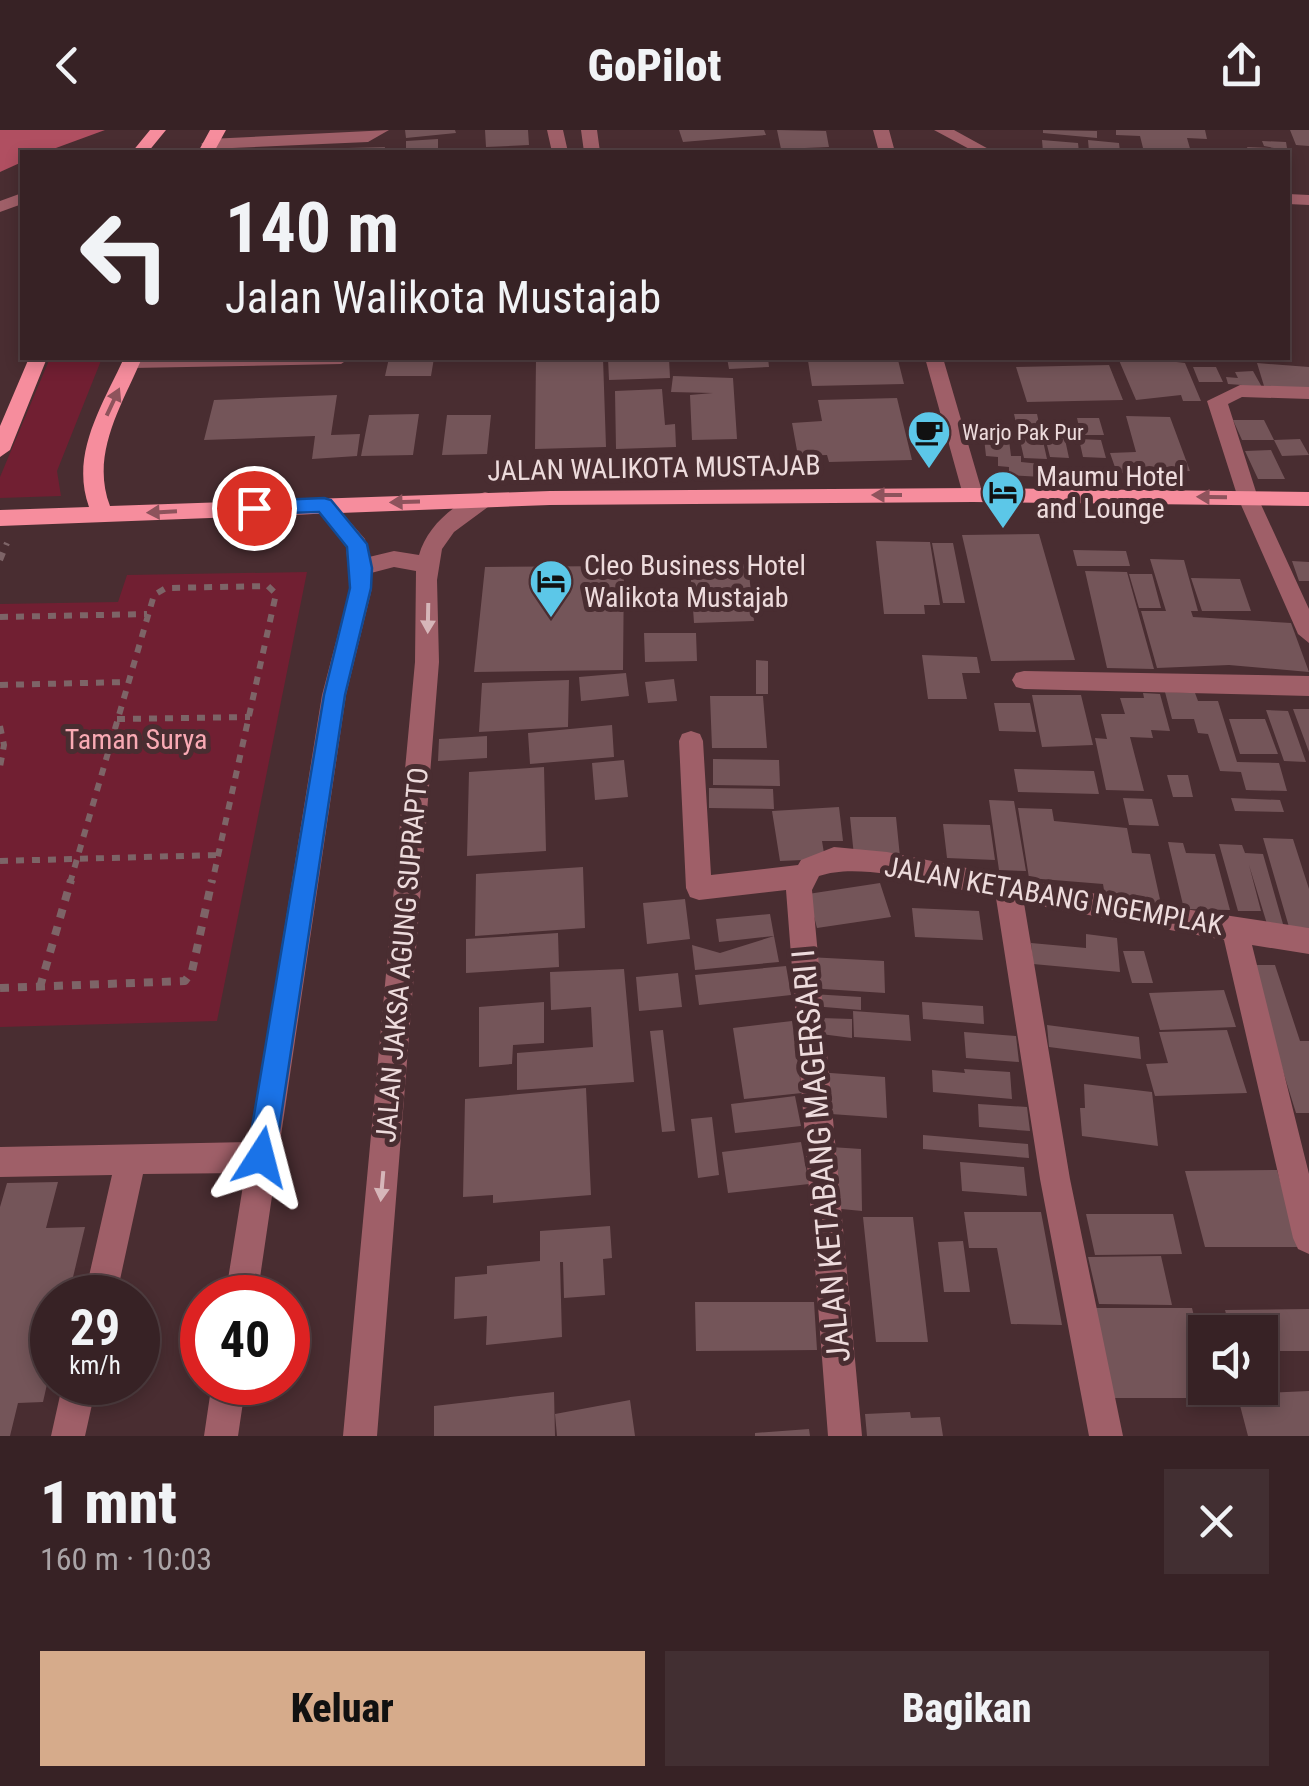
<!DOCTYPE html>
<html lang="id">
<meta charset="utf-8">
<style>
body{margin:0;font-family:"Roboto Condensed",sans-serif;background:#422f32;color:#f1f3f6;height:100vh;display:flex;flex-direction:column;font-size:38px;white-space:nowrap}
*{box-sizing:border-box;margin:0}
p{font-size:32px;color:#aaa4a7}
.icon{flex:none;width:55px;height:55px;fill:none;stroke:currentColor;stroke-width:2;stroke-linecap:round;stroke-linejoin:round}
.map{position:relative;height:1306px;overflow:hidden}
.drawer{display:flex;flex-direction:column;background:#372225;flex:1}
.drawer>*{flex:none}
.guide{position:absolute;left:20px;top:20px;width:1270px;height:210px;border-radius:0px;box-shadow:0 5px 15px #0003,0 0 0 2px #513f42;background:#372225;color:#f1f3f6;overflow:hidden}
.tools{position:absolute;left:1188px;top:1185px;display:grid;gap:20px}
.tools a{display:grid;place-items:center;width:90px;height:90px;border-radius:0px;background:#372225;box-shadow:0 5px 15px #0003,0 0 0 2px #513f42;font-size:50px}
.speed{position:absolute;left:30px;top:1145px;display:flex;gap:20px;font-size:50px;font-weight:700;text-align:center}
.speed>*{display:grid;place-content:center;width:130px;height:130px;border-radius:50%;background:#372225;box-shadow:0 5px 15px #0003,0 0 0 2px #513f42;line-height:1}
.speed small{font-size:25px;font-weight:400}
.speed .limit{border:15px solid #d22;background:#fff;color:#111}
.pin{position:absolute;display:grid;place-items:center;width:85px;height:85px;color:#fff;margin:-42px;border:5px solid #fff;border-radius:50%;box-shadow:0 2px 10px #0007}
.me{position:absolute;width:110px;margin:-55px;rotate:9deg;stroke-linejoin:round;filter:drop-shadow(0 0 8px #0008)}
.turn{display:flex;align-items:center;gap:35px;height:210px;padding:0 40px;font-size:45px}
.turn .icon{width:130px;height:130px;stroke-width:2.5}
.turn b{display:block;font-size:70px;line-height:85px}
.round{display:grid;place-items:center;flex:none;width:105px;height:105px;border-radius:0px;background:#422f32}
.headline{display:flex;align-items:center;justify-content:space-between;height:170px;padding:0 40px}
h1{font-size:60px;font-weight:800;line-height:75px}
.primary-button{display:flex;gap:20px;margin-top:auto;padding:20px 40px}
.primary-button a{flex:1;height:115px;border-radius:0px;background:#d6ab8b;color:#111;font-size:40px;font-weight:800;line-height:115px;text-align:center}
.primary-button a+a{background:#422f32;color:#f1f3f6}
header{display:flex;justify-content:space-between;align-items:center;height:130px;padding:0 40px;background:#372225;font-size:45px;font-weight:800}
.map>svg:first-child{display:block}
.green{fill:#711f32}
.water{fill:#b04f61}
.building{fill:#745559}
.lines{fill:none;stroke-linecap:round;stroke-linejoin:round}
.path-far1{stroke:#7d6467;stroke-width:6;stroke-dasharray:8 8;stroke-linecap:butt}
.path{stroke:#7d6467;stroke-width:8;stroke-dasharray:9 9;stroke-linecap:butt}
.minor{fill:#9f5f68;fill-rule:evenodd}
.major{fill:#f68d9d;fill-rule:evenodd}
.oneway{fill:#8e535c}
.oneway2{fill:#d6b6b9}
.route{fill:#1a73e8;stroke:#114b97;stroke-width:2.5}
.labels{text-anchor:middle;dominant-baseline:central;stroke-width:10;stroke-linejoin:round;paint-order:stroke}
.far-poi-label{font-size:22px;fill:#eddbdc;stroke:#492d31;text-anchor:start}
.street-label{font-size:28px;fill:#eddbdc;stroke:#492d31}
.poi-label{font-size:28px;fill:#eddbdc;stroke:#492d31;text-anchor:start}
.park-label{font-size:28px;fill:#f9aab4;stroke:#492d31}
.near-street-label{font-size:32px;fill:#eddbdc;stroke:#492d31}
</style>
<header><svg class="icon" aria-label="back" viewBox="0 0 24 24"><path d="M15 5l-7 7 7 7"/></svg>GoPilot<svg class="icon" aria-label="share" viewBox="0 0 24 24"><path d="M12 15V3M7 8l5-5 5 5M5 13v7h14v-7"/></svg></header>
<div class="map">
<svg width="1309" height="1306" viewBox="0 0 1309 1306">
<rect width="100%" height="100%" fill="#492d31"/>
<path class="green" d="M50 228H102L57 341 61 366 0 368V347Z
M307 442 217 891 0 897V474L118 472 127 445Z"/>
<path class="water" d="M0 0H105L45 22H22V32L0 42Z"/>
<path class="building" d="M405 0H455L456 3 406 8Z
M485 0H528L529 15 486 17Z
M679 0H764L766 5 683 12Z
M777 0 826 1 829 17 781 19Z
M1043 0 1097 1V8L1043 3Z
M1116 0H1205L1207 9 1187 8 1191 22H1144L1140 6 1116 5Z
M1290 0H1309V16L1296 15Z
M438 9V22H406V11Z
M1042 10 1078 13 1079 22H1043Z
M1088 10 1119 13 1120 22H1089Z
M1262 11 1286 12 1287 18H1281L1283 22H1249L1247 17 1274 18 1264 16Z
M385 17 384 22H310V19Z
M389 228H434L431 246H385Z
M536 228H603L606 317 535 319Z
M608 228H669L670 248 609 250Z
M727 228H768L769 237 729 239Z
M1118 228H1177L1168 231 1185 233 1201 271H1183L1181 265 1136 270Z
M898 230 904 254 812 256 808 231Z
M1257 233 1309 237V259L1264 256Z
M1109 235 1123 270 1027 272 1016 237Z
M1193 237H1216L1223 252H1199Z
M1253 241 1263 259 1244 260 1242 255 1228 254 1226 247 1238 248 1235 242Z
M673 246 733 248 737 309 692 310 690 265 713 263 671 262Z
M662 259 665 295 675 294 676 317 616 319 615 261Z
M337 265 331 305 360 304 357 326 312 329 315 306 204 310 214 270Z
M897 268 912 330 829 332 827 325 798 326 792 293 822 291 818 270Z
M419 284 413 325 361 326 369 285Z
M1014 284H1037L1047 329 1024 328Z
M447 285H491L487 324 442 325Z
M1126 286 1170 287 1190 341 1117 343 1110 323 1136 322Z
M1077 288H1099L1104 305H1081Z
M1233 290H1264L1274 310H1242Z
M1043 299 1063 300 1069 328 1050 327Z
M984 308 1009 310 1011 326H1021V332L1041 334 1042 347 1009 345V337L998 336V327L986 326Z
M1079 309 1101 310 1106 328 1083 327Z
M1300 309 1309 325 1282 326 1274 310Z
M1271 320 1285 349H1258L1245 321Z
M1039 404 1075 530 991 531 962 405Z
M876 411 930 412 940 475H924L925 484H884Z
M932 413H953L965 473H943Z
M1073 420 1126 421 1130 436H1077Z
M1150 429 1184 430 1198 481H1191L1193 487 1291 493 1309 542 1229 535 1157 538 1141 481H1166Z
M1292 431 1309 432V451H1299Z
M748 434 754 491 694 493 690 436Z
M624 436 623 540 474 542 485 437Z
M1085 441 1127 442 1154 539 1107 538Z
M1129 444H1152L1161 478H1139Z
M1191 448 1240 449 1251 481H1202Z
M644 503H696L697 531 645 532Z
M922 525 977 527 980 543H962L967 569H928Z
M756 530 768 531V564H756Z
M626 543 629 566 581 571 579 547Z
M674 549 677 571 648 573 645 552Z
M569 550 568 597 479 602 482 553Z
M1165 562 1195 563 1198 571H1218L1237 632 1279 633 1287 661 1246 660 1241 642 1220 641 1208 604 1198 603 1194 589H1172Z
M1143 563 1160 564 1170 601 1151 600 1153 608 1130 607 1144 661 1106 660 1095 608 1107 609 1101 584H1125L1120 568H1144Z
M1032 565H1081L1093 615 1042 617Z
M710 566H763L767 618H712Z
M994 573H1030L1036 602 999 601Z
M1293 579H1309V622Z
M1266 580 1288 581 1306 632 1284 631Z
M1229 589H1265L1278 624H1240Z
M612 595 614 627 530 634 528 603Z
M487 606V628L438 631 439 609Z
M713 629 779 630 780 656 713 655Z
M624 630 628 667 595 670 592 633Z
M544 637 546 721 467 726 469 642Z
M1014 639 1094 641 1099 664 1018 662Z
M1167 645H1188L1193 667H1173Z
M709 658 773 659 774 679 709 678Z
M1123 668 1152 669 1159 696 1129 695Z
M1231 668 1280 670 1284 682 1235 681Z
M989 670 1014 671 1026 741 999 740Z
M839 677 843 711H822L825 729 780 731 772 681Z
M1018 678 1052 679 1054 691 1127 698 1132 723 1150 724 1161 774 1144 773 1142 767 1105 766 1103 754 1029 748Z
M850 687H896L900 727 854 726Z
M943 694 990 695 995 730 947 728Z
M1263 708 1293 709 1309 759V798L1289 797Z
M1168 712 1183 713 1186 723 1215 724 1230 780 1184 779Z
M1219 714 1242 715 1245 723 1263 724 1283 794H1267L1249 735 1261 781H1238Z
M583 737 585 798 475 806 476 744Z
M880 753 891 787 817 798 808 764Z
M685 769 690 809 647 814 643 773Z
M912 778 979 781 983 810 915 807Z
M770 784 774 806 719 812 716 789Z
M558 803 559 837 466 843V809Z
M1086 804 1117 808 1120 842 1033 834 1031 813 1086 818Z
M774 806 779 832 695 840 692 815 720 823Z
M1123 821H1144L1153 853H1132Z
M808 827 884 831 885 863 808 858Z
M1250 835H1275L1300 911H1309V983H1296Z
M786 836 791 865 699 875 695 845Z
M624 839 634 952 517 960V923L593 917 591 877 551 880 550 842Z
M678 843 682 877 639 881 636 847Z
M1224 860 1236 897 1160 900 1149 863Z
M812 864 861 867V880L812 876Z
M544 872V913L513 915 512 934 479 937V877Z
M922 872 983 876 984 894 923 889Z
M853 881 909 885 911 911 854 907Z
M821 888 852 889V908L821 904Z
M792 891 802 963 744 969 733 898Z
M1047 895 1139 907 1141 929 1049 917Z
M663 900 675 1001 662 1002 650 901Z
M1227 900 1247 963 1155 966 1146 934 1168 933 1159 902Z
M964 902 1016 906 1019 932 966 928Z
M964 939 1010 942 1012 969 933 962 932 940 965 943Z
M817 942 885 947 887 988 817 983Z
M1084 954 1152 962 1158 1016 1082 1006 1080 978H1085Z
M586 958 591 1065 493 1073V1065L463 1067 465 969Z
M795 966 801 996 735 1003 731 974Z
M978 974 1027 977 1030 1001 979 997Z
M712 987 719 1045 698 1048 691 989Z
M923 1005 1028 1014 1029 1028 923 1019Z
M801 1012 809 1054 728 1063 722 1022Z
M831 1017 861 1019 862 1081 831 1078Z
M960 1032 1024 1037 1027 1066 962 1061Z
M1277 1040 1299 1117H1205L1185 1041Z
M58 1052 46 1098 85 1097 68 1168H52V1232L43 1272 18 1273 10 1306H0V1077L7 1053Z
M964 1082H1041L1062 1195 1011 1194 997 1118H969Z
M1086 1084H1173L1182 1124 1095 1125Z
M863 1087H913L928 1212H876Z
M610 1096 612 1128 603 1129 605 1165 564 1168 563 1132H560L562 1207 486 1215 487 1186 454 1189 455 1147 487 1144V1136L540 1131V1101Z
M963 1111 970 1162H944L938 1112Z
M1161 1126 1172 1175 1099 1174 1088 1127Z
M695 1172H814L817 1220 696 1221Z
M1092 1178H1192L1205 1230V1258H1211L1214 1268H1113Z
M1309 1179V1221H1260V1202H1231L1225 1180Z
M1309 1261V1306H1248L1237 1264Z
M554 1262 555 1306H434V1276Z
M630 1270 635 1306H557L555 1284Z
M910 1282 911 1288 940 1287 943 1306H867L865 1284Z
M809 1299 810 1306H755V1303Z"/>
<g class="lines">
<path class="path-far1" d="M0 430 7 413
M0 487 147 484
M0 555 127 552
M117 589 250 587
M0 596 4 615 0 637
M0 731 217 725
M70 753 154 465 166 458 268 456 276 464 212 753"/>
<path class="path" d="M40 857 71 750
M0 858 185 851 192 841 212 750"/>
<path class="minor" d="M389 0 368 12 209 19 201 14 209 9Z
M547 0H563L568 22H552Z
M581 0H597L600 22H584Z
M873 0H889L895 22H879Z
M934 0H954L994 22H975Z
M22 63V74L0 82V71Z
M1288 64 1309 65V75L1288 74Z
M126 228H350L341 234 132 238 123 232Z
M925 228H943L983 365 980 370 973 372 963 365Z
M1240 255 1309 257V269L1242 267 1228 274 1258 368 1309 479V513L1298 504 1238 368 1207 271Z
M485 362 492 364 495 369 492 374 454 402 442 419 437 450 439 532 377 1306H343L415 532 416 441 394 437 371 443 372 458 346 565 257 1168H225L245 1043 143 1044 116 1168H84L112 1045 0 1047V1017L250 1012 322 565 350 458 346 417 314 375 324 367 331 370 365 409 369 427 394 421 419 425C427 396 456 371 485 362Z
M1024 541 1309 546V566L1024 559 1016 557 1012 550 1016 543Z
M691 601 700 604 703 611 711 745 798 735 801 730 834 717 887 722 1132 771 1309 798V824L1252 815 1309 1044V1124L1298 1119 1293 1108 1224 810 1024 773 1070 1049 1123 1306H1089L1040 1049 996 768C950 758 863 730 819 746L812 760 862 1306H828L786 760 699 770 690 767 686 758 679 611 682 604Z
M63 1252H97L85 1306H51Z
M212 1252H246L238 1306H204Z"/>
<path class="major" d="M150 0H166L148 22H132Z
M210 0H226L214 22H198Z
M29 228H47L10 320 0 327V296Z
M124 228H142C122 275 90 324 110 376L550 361 973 358 1309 362V376L973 372 550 375 0 396V380L89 377C70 324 102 276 124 228Z"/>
</g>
<defs><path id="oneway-solid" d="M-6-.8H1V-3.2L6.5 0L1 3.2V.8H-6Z" transform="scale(2.5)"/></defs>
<g class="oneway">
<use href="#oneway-solid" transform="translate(113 272) rotate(-65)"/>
<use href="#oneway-solid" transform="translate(887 365) rotate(-180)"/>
<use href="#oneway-solid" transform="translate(1212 367) rotate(-179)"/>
<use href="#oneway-solid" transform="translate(405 372) rotate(178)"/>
<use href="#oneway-solid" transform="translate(162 382) rotate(177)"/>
</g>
<g class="oneway2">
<use href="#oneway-solid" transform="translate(428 488) rotate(91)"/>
<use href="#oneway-solid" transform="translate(382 1056) rotate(95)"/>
</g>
<path class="route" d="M324 368 331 370 367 414 372 438 371 458 345 565 275 1027 271 1037 261 1041 251 1037 247 1027 324 565 350 458 347 417 319 382 254 384 245 378 254 371Z"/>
<defs>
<g id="cafe-pin" transform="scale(2.25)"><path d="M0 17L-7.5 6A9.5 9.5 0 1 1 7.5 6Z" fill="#5cc7e8" stroke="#492d31"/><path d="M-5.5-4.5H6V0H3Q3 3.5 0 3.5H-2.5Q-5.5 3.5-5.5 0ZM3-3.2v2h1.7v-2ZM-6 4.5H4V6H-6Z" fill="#111"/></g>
<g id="hotel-pin" transform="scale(2.25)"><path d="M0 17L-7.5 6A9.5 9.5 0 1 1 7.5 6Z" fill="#5cc7e8" stroke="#492d31"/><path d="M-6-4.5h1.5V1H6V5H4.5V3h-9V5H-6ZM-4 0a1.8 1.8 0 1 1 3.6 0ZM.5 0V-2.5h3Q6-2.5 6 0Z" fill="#111"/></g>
</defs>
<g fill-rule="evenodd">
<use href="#cafe-pin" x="929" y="302"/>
<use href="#hotel-pin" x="1003" y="362"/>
<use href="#hotel-pin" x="551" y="451"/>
</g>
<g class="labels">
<g class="far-poi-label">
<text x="962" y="302">Warjo Pak Pur</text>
</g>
<g class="street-label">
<text transform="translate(654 338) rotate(-1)">JALAN WALIKOTA MUSTAJAB</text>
<text transform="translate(1054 766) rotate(10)">JALAN KETABANG NGEMPLAK</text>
<text transform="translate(402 825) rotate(-85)">JALAN JAKSA AGUNG SUPRAPTO</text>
</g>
<g class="poi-label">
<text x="1036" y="346">Maumu Hotel<tspan x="1036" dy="32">and Lounge</tspan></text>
<text x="584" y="435">Cleo Business Hotel<tspan x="584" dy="32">Walikota Mustajab</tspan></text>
</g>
<g class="park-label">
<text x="136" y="609">Taman Surya</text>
</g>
<g class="near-street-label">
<text transform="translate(821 1026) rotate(-95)">JALAN KETABANG MAGERSARI I</text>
</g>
</g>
</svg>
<div class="tools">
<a><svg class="icon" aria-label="sound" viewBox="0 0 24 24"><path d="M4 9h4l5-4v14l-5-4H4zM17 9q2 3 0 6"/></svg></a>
</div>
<div class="speed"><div>29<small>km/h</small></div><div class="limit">40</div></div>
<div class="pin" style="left:254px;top:378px;background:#d93025"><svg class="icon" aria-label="arrive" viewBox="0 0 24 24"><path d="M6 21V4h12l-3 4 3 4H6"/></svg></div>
<svg class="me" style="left:261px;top:1027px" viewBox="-20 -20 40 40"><path d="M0-17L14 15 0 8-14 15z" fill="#1a73e8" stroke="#fff" stroke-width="4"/></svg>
<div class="guide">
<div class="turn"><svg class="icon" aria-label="left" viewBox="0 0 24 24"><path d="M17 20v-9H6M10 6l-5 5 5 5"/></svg><div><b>140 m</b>Jalan Walikota Mustajab</div></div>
</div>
</div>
<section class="drawer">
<div class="headline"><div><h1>1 mnt</h1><p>160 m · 10:03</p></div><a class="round"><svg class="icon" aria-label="close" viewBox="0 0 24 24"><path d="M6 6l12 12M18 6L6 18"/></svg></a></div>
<div class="primary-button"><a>Keluar</a><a>Bagikan</a></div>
</section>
